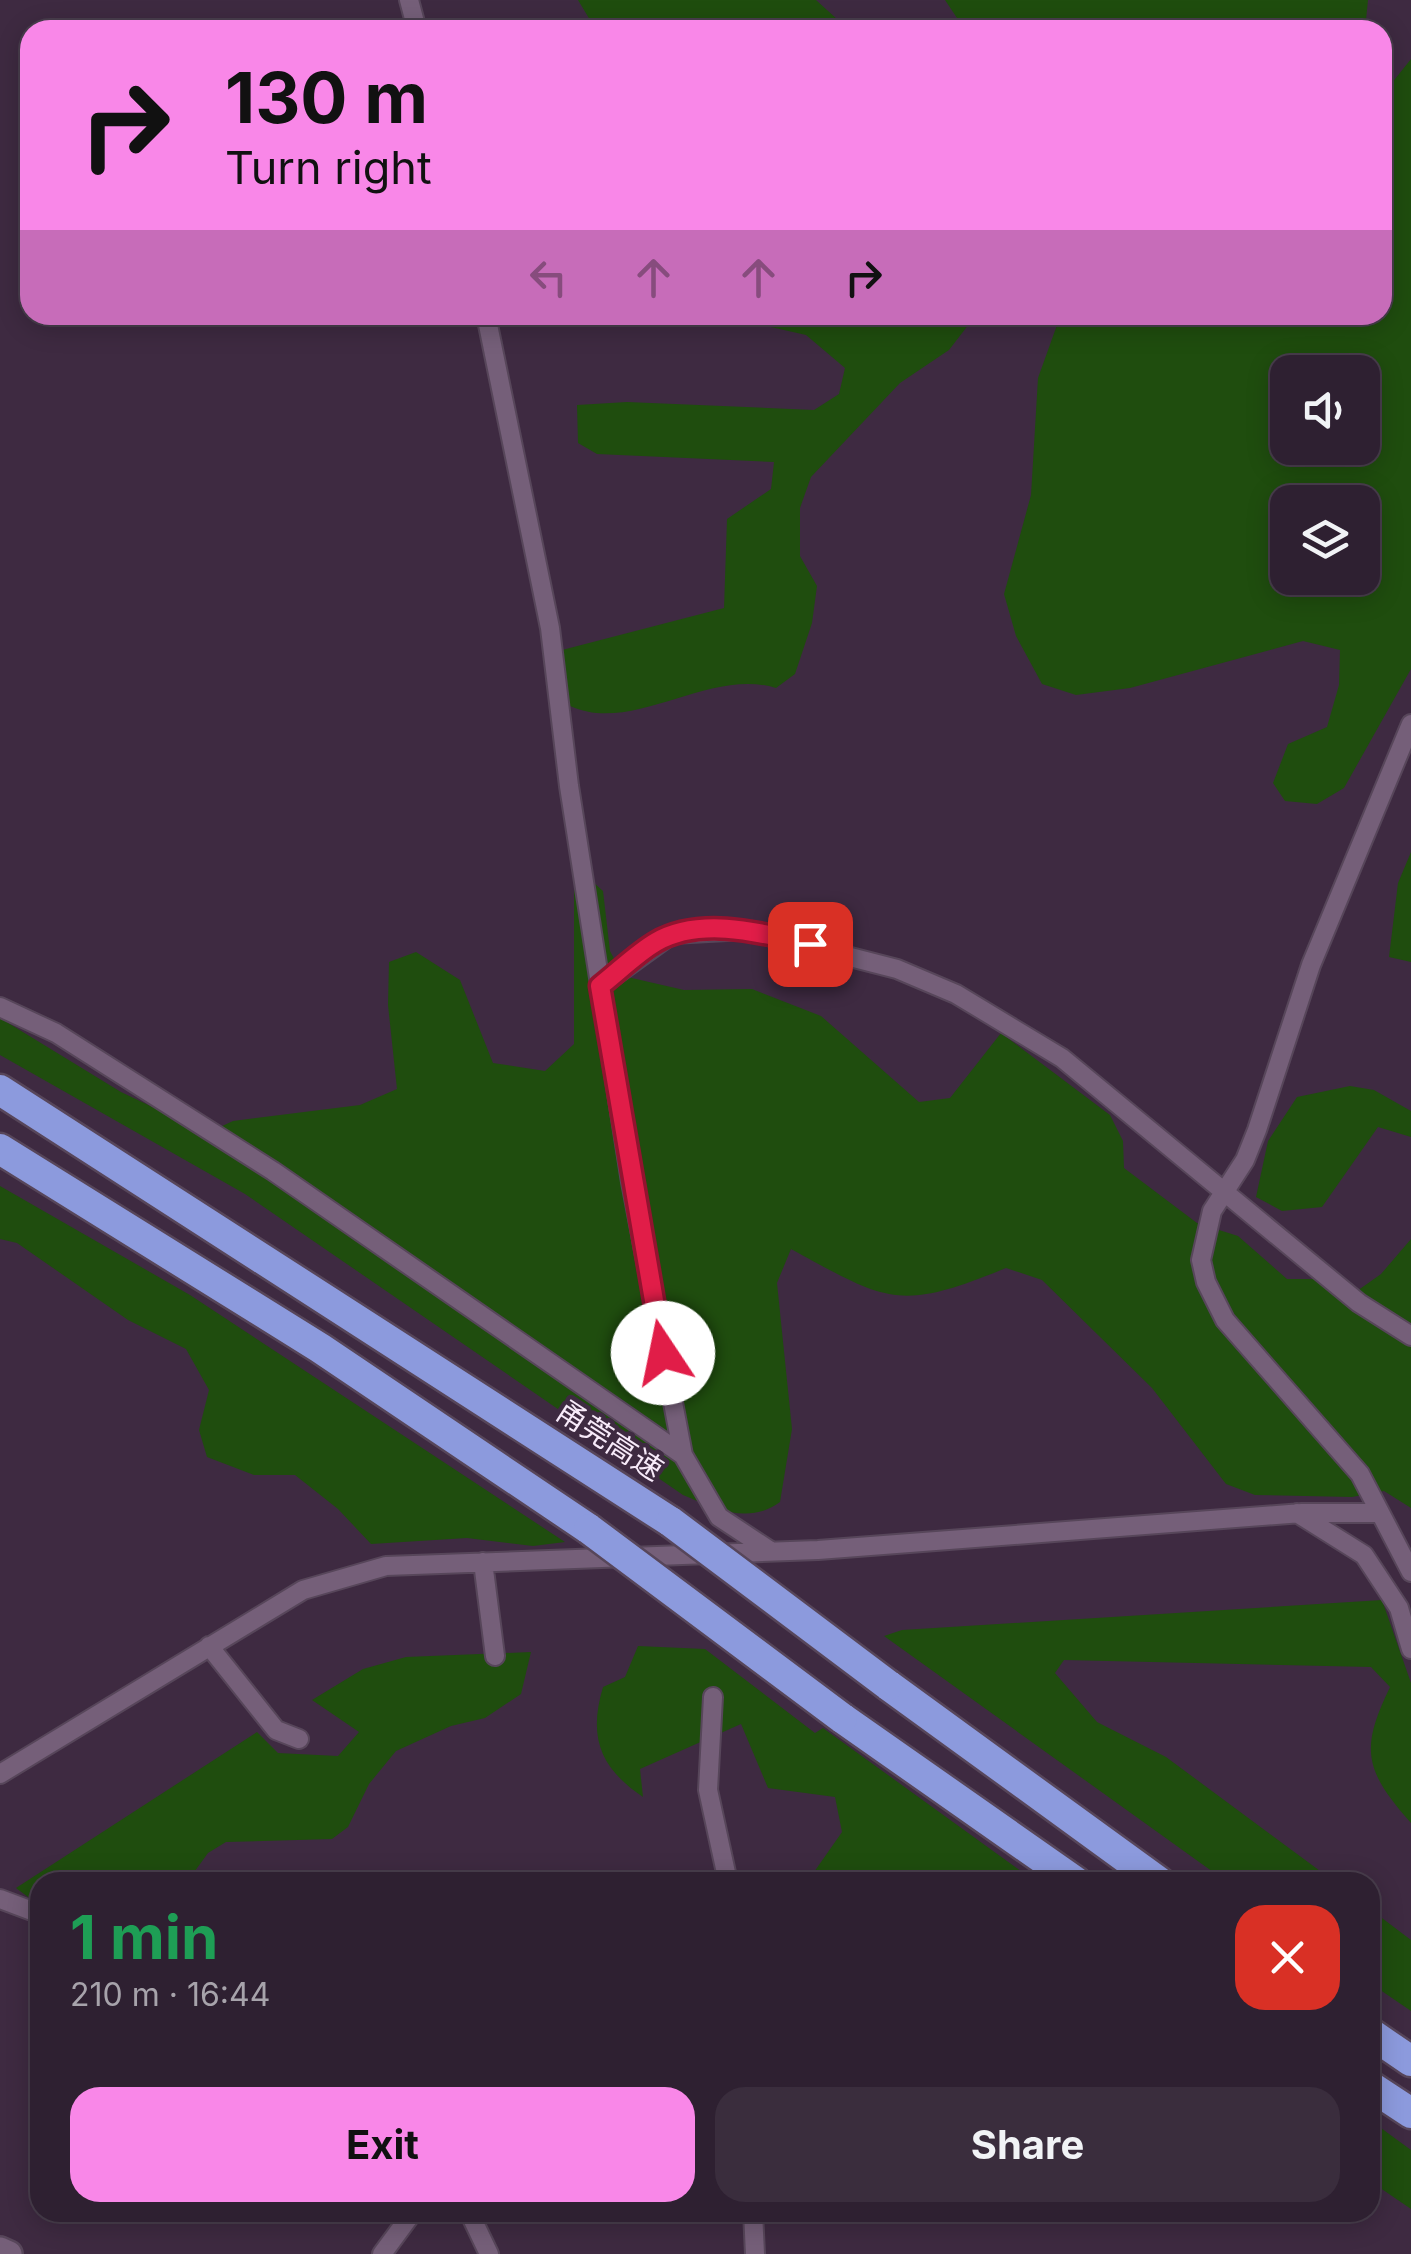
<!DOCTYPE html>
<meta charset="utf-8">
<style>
body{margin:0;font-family:Inter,"Noto Sans SC",sans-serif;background:#3a2d3d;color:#f1f3f6;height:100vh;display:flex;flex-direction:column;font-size:38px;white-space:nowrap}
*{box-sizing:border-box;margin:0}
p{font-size:32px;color:#a7a3ab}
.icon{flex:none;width:55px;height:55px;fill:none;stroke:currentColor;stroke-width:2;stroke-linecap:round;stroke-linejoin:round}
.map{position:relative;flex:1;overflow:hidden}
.details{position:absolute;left:30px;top:1872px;width:1350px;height:350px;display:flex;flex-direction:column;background:#2e2031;border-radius:30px;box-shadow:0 5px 25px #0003,0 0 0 2px #493e4d}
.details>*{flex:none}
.hud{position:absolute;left:20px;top:20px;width:1372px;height:305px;border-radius:30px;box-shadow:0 5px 25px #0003,0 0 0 2px #493e4d;background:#f987e8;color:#111;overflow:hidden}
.controls{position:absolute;left:1270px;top:355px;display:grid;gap:20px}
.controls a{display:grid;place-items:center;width:110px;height:110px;border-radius:20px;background:#2e2031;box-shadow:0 5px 25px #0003,0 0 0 2px #493e4d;font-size:50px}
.pin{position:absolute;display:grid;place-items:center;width:85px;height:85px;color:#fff;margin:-42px;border-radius:20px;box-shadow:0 5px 15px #0006}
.me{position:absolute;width:110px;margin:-55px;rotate:349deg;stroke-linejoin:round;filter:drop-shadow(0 0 8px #0008)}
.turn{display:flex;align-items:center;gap:35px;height:210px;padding:0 40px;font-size:45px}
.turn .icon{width:130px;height:130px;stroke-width:2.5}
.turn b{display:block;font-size:70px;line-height:85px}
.lanes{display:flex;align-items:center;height:95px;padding:0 40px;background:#0003;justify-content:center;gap:50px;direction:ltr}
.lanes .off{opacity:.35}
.round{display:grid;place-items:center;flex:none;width:105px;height:105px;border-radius:30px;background:#3a2d3d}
.head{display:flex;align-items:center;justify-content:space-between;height:170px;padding:0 40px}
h1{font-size:60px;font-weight:700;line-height:75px;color:#1e9e55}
.cta{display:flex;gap:20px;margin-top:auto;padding:20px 40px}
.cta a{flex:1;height:115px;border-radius:30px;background:#f987e8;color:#111;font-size:40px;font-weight:700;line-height:115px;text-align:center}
.cta a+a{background:#3a2d3d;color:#f1f3f6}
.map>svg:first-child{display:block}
.green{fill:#1f4d0e;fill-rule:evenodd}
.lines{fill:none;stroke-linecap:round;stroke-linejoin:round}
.street-casing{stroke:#57465a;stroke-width:22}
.secondary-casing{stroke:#57465a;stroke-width:30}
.highway-casing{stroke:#57465a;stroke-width:35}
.street{stroke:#755f79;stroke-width:18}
.secondary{stroke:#755f79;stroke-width:25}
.highway{stroke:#8c9add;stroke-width:30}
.highway-bridge-casing{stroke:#57465a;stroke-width:35;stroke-linecap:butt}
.highway-bridge{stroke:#8c9add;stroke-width:30}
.route-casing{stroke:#92132f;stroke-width:25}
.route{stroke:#e11d48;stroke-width:18}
.labels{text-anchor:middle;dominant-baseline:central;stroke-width:9;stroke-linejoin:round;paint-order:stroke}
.street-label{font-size:30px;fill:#f7eaf9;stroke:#3e2a41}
</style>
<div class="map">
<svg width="1411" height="2254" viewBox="0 0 1411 2254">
<rect width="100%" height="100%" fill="#3e2a41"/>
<path class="green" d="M578 0H816L849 30H596Z
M945 0H1368L1365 30H965Z
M1411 59V669L1344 788 1317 804 1285 801 1273 783 1288 744 1327 727 1339 685 1340 650 1303 641 1130 688 1076 695 1042 684 1016 636 1004 594 1031 495 1038 378 1057 325 1055 315H1382L1383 84H1391ZM1288 372H1362V448H1288ZM1288 502H1362V578H1288Z
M719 315H976L949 350 900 383 811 477 800 508V556L817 586 812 623 795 674 776 688C709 667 633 735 570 706L560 679 562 650 724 608 727 519 771 489 774 462 597 454 578 443 577 405 627 402 814 410 839 394 845 368 806 335Z
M1411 852V962L1389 957 1398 883Z
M574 865 603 891 610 951 623 976 684 990 752 989 821 1016 919 1102 950 1098 1001 1033 1110 1115 1123 1141 1124 1168 1197 1223 1238 1236 1287 1279H1323L1357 1291 1381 1274 1411 1239V1508L1384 1491 1352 1497 1255 1495 1226 1484 1152 1388 1042 1280 1006 1268C899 1312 888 1302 791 1249L777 1283 792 1429 780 1502C749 1525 716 1509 683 1495L245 1194 0 1055V1018L121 1092 207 1133 233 1121 360 1105 397 1089 388 1005 389 962 416 952 460 980 493 1063 545 1071 574 1044Z
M1350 1086 1374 1090 1411 1111V1137L1378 1127 1322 1207 1282 1211 1256 1197 1268 1141 1297 1097Z
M0 1186 190 1295 565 1542 533 1546 467 1538 371 1544 338 1509 295 1475H254L207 1457 199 1430 209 1390 186 1349 128 1320 17 1243 0 1239Z
M1382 1600 1411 1683V1823C1364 1770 1360 1749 1390 1687L1371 1667 1064 1660 1055 1673 1097 1722 1166 1757 1335 1882H1227L884 1636 902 1630Z
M638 1646 705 1649 815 1733 823 1728 1036 1882H807L842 1832 835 1797 768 1788 741 1724 640 1769 643 1797C600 1768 588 1737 603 1687L625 1677Z
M531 1652 521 1694 485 1718 451 1726 396 1751 369 1784 348 1827 332 1839 226 1842 208 1853 187 1882H40V1906L16 1888 257 1732 278 1753 338 1756 359 1732 312 1700 363 1669 406 1657Z
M1370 1909 1411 1940V2011L1370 1983Z
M1370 2120 1411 2150V2209L1370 2181Z"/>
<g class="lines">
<g class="street-casing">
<path id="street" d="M409 0 417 30
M486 315 550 628 569 786 631 1182 683 1455 719 1517 769 1550
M1411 724 1311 965 1257 1130 1245 1160 1212 1211 1201 1260 1206 1282 1225 1320 1360 1474 1411 1572
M600 986 672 934 745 930 897 969 956 994 1062 1058 1359 1303 1411 1336
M0 1007 56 1033 273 1171 683 1455
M1297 1513 1364 1555 1399 1608 1411 1649
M483 1562 495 1656
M209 1646 276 1730 299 1739
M713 1697 708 1790 728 1882
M0 1774 303 1590 386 1566 818 1550 1302 1513H1377
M0 1899 40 1914
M469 2212 489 2254
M753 2212 755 2254
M382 2254 413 2212"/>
</g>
<g class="secondary-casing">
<path id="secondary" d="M0 2250 9 2254"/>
</g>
<g class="highway-casing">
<path id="highway" d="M0 1090 671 1522
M0 1149 320 1348 589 1529
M888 1685 1159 1882
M842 1718 1076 1882
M1370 2033 1411 2061
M1370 2086 1411 2113"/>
</g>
<use href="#street" class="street"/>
<use href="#secondary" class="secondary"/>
<use href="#highway" class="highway"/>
<g class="highway-bridge-casing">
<path id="highway-bridge" d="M671 1522 888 1685
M589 1529 842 1718"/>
</g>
<use href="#highway-bridge" class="highway-bridge"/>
</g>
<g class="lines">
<g class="route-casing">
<path id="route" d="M663 1353 600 986C618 972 637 953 656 942 701 916 762 933 810 944"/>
</g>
<use href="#route" class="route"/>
</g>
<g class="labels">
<g class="street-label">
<text transform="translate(610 1440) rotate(33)">甬莞高速</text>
</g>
</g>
</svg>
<div class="controls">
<a><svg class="icon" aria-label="sound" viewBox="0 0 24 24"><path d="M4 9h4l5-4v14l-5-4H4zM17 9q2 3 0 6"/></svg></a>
<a><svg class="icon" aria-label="layers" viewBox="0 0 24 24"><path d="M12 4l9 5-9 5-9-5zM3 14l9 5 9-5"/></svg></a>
</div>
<div class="pin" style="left:810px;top:944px;background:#d93025"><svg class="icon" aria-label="arrive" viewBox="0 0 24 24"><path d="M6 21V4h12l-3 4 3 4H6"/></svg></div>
<svg class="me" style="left:663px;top:1353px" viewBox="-20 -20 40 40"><circle r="19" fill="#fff"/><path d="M0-13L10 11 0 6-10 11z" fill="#e11d48"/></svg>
<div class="hud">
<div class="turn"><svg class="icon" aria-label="right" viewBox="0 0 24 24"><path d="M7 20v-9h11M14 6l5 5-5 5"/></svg><div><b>130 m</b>Turn right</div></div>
<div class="lanes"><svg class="icon off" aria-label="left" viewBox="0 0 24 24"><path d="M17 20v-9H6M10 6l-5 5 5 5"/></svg><svg class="icon off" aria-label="ahead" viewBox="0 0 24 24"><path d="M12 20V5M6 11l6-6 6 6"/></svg><svg class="icon off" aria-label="ahead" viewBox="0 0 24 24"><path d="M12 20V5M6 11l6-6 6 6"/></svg><svg class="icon" aria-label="right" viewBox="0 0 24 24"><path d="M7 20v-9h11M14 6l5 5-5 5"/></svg></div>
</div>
<section class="details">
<div class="head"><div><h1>1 min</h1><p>210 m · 16:44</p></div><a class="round" style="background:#d93025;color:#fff"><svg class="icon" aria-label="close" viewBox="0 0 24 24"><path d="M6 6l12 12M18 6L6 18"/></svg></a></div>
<div class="cta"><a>Exit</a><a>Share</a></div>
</section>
</div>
